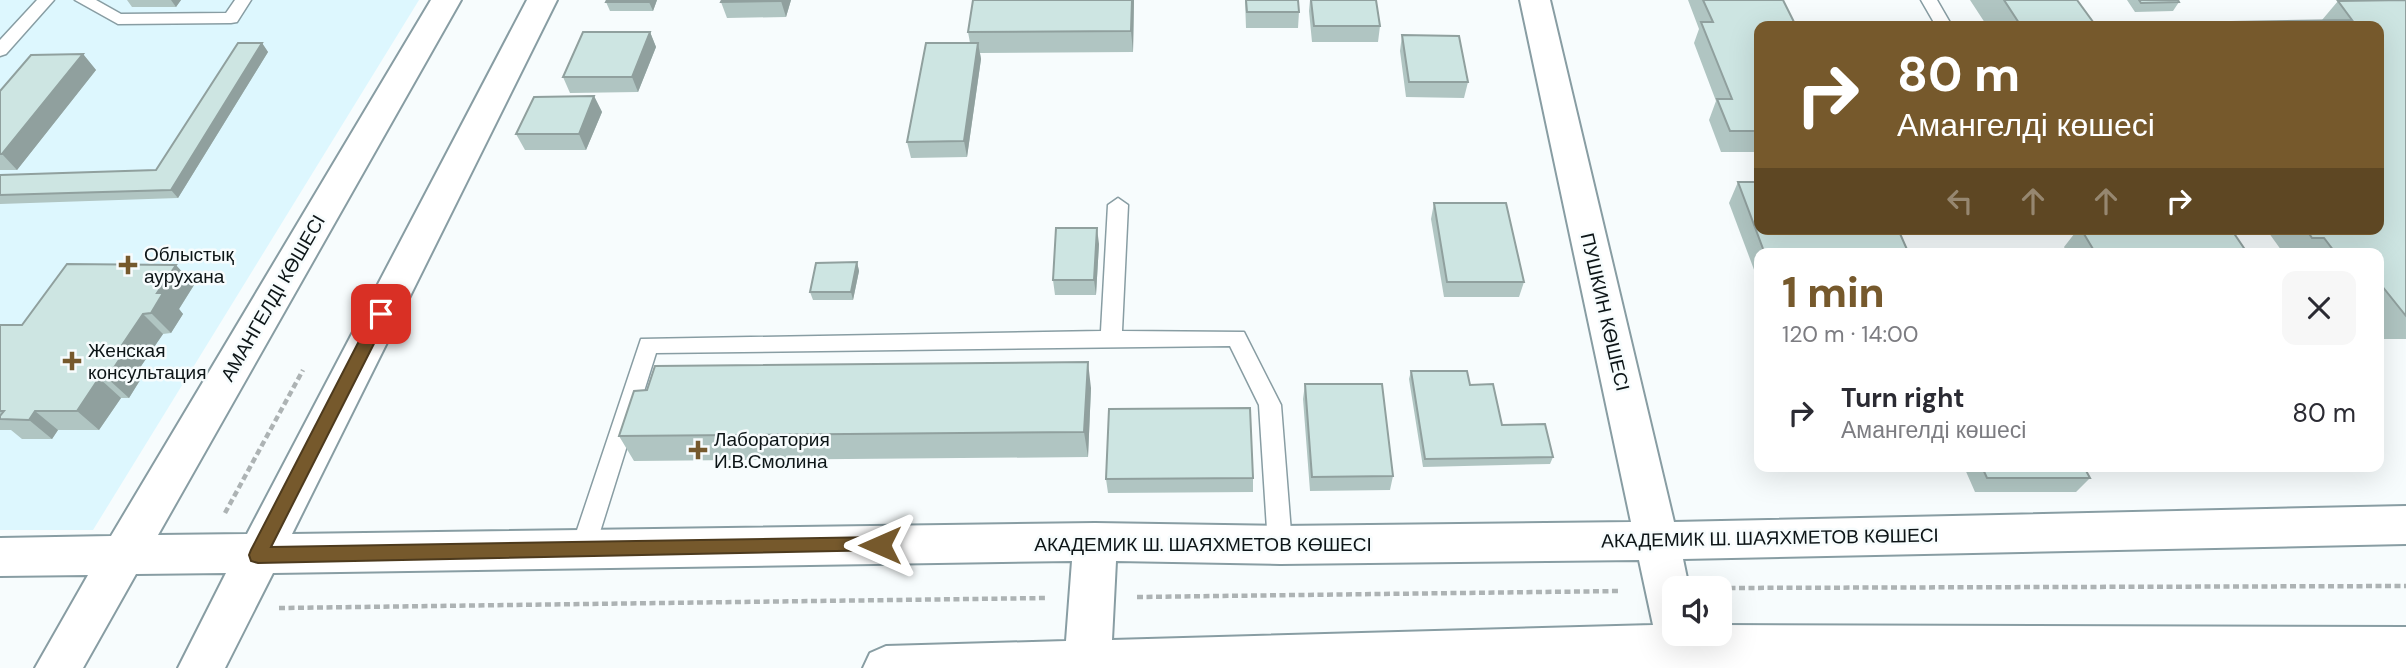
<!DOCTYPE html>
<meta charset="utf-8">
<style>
body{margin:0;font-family:"DM Sans",sans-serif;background:#f7f7f7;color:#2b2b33;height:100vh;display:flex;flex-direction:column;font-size:26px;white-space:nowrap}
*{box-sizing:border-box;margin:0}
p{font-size:23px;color:#7c7c81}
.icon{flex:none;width:38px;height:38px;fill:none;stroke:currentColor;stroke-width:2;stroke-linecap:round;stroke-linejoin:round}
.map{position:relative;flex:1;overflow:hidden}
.side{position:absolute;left:1754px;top:248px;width:630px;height:224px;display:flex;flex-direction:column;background:#fff;border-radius:14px;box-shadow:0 7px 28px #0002}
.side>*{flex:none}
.top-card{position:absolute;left:1754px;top:21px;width:630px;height:214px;border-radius:14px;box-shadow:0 7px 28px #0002;background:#76592c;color:#fff;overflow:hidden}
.buttons{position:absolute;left:1662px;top:576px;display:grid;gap:14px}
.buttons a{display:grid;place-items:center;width:70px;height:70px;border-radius:14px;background:#fff;box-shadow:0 7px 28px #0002;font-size:35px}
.pin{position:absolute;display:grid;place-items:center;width:60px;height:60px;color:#fff;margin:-30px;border-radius:14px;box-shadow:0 4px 10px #0006}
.me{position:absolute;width:77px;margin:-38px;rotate:270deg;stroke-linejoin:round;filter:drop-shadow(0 0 5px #0008)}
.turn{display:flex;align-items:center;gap:24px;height:147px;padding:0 28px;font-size:32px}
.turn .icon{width:91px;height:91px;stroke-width:2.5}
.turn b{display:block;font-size:49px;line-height:60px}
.lanes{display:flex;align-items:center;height:66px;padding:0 28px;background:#0003;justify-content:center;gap:35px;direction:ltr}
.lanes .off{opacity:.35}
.round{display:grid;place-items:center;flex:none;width:74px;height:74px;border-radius:14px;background:#f7f7f7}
.headline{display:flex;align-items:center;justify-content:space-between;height:119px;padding:0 28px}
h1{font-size:42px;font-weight:800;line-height:52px;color:#76592c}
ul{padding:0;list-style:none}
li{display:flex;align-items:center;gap:21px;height:91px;padding:0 28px}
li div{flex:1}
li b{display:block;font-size:26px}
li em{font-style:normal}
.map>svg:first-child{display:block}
.built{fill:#ddf7fe}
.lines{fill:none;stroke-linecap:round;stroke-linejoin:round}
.lane-casing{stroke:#889da3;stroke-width:3}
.street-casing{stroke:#889da3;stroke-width:4}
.path{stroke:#adb3b4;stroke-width:4.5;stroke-dasharray:6 3.5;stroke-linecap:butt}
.lane{fill:#fff;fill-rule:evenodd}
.street{fill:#fff;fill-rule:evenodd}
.wall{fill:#b0c5c2}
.shaded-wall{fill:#90a09e}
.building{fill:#cde5e2;stroke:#90a09e;stroke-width:2}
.route{fill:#76592c;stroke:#4d3a1d;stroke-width:2}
.poi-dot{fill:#76592c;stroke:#f7fcfd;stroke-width:2.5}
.labels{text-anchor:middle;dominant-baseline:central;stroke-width:5;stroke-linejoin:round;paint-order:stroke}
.poi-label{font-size:19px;fill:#0d1517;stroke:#f7fcfd;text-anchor:start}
.street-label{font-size:19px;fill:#0d1517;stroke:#f7fcfd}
</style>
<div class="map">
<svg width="2406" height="668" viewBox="0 0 2406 668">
<rect width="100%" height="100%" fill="#f7fcfd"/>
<path class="built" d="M0 0H419L93 530H0Z"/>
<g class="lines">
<g class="lane-casing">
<path id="lane" d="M37 0H54L6 54 0 56V40Z
M75 0H96L121 14 226 13 235 0H251L237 22 231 23 118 24Z
M1921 0H1937L1952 26H1936Z
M1118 198 1128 205 1122 331 1244 332 1281 405 1292 545 1288 552 1280 555 1272 552 1268 545 1259 405 1230 346 656 353 595 548 591 555 583 558 575 555 571 548 641 339 1101 331 1108 205Z"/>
</g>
<g class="street-casing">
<path id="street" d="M431 0H461L158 535 247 534 527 0H557L292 534 1095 523 1280 526 1631 522 1520 0H1550L1674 522 2406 506V544L1683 559 1689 588H1675V634H1720V625L2406 627V668H863L870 653 886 646 1066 641 1072 561 273 573 225 668H178L226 573 136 574 83 668H35L88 575 0 576V538L111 536ZM1639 560 1653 625 1112 640 1116 561 1280 564Z"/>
</g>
<path class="path" d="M225 513 303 370
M1720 588 2406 586
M1137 597 1621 591
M279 608 1047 598"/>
<use href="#lane" class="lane"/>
<use href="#street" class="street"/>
</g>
<path class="wall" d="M127 0H181L176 7H132Z
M607 0H657L653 11H610L606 2Z
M791 0 786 17 727 18 721 2Z
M973 0H1134L1133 52 980 53 981 59 967 157 911 158 907 142 970 43 968 32Z
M1245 0H1298L1299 12 1298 28H1246Z
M1310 0H1376L1380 26 1378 42H1312L1309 11Z
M1688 0H1783L1759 26V152H1721L1709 120 1716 101 1694 43 1699 29Z
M1970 0H2077L2096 26H1987Z
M2127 0H2178L2179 2 2173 11 2135 12Z
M2406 0V339H2380L2378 337V254H2284L2266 229H2378V26H2173L2176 23 2322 20 2338 1Z
M650 32 656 47 638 92 570 93 563 77Z
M1402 35 1468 82 1464 98 1406 97 1400 51Z
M262 43 268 52 178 198 0 204V175L156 170Z
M83 54 96 70 17 170H0V91Z
M594 96 602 112 586 150H525L516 134Z
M1738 182 1909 254H1759V283L1729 203Z
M1434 203 1524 282 1519 297H1444L1431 219Z
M2078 229H2231L2248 254H2068L2064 247Z
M1099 244 1096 295H1055L1053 280Z
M857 262 859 271 853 300H813L810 292Z
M194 285 179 309 183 314 171 333 163 334 137 372 142 377 129 398H121L99 430H58L52 439H22L11 430H0V325H22Z
M1411 371 1470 385 1502 425 1553 457 1550 464 1423 467 1409 379Z
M1305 384 1393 476 1390 490 1310 491 1303 399Z
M1091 388 1088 457 634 461 619 436 647 390Z
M1964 467H2084L2090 478 2076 492H1975Z
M1253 478V492L1108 493 1106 479Z"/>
<path class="shaded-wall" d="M171 0H181L176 7Z
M650 0H657L653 11 649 2Z
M781 0H791L786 17 781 1Z
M1132 0H1134L1133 52 1131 31Z
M650 32 656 47 638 92 632 77Z
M262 43 268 52 178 198 171 190Z
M978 43 981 59 967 157 964 141Z
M83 54 96 70 17 170 2 154Z
M594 96 602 112 586 150 579 134Z
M1097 228 1099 244 1096 295 1094 280Z
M857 262 859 271 853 300 851 292Z
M176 265 194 285 179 309 183 314 171 333 151 313 157 293Z
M143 314 163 334 137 372 142 377 129 398 107 378 114 357Z
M1088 362 1091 388 1088 457 1084 432Z
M99 378 121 398 99 430 77 411Z
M35 411 58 430 52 439 29 420Z"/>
<path class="building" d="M607 0H650L649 2H606Z
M722 0H781V1L721 2Z
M973 0H1132L1131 31 968 32Z
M1246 0H1298L1299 12H1247Z
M1311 0H1376L1380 26H1314Z
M1703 0H1783L1796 26H1759V131H1730L1717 99H1732L1701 22H1713Z
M2004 0H2077L2096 26H2021Z
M2139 0H2178L2179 2 2141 3Z
M2406 0V316L2378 281V254H2357L2354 250 2334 251 2324 238H2312L2306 229H2378V26H2179L2176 23 2352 20 2338 1Z
M583 32H650L632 77H563Z
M1402 35 1459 36 1468 82H1409Z
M238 43H262L171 190 0 195V175L156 170Z
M926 43H978L964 141 907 142Z
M83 54 2 154H0V91L31 55Z
M594 96 579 134H516L534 97Z
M1738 182H1759V229H1898L1909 254H1765Z
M1434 203H1506L1524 282H1447Z
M1056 228H1097L1094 280H1053Z
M2081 229H2231L2248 254H2096Z
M857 262 851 292H810L816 263Z
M67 264 176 265 157 293H163L151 313 143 314 114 357H121L107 378H99L77 411H35L29 420 0 419V416L4 411H0V325H22Z
M1088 362 1084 432 619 436 634 391 647 390 655 366Z
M1411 371H1467L1470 385 1493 384 1502 425 1545 424 1553 457 1425 459Z
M1305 384H1382L1393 476 1312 477Z
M1250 408 1253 478 1106 479 1109 409Z
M1982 467H2084L2090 478H1987Z"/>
<path class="route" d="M381 308 389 314 271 547 880 537 886 539 889 545 886 550 258 563 251 561 249 555 251 550 373 314Z"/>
<g class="poi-dot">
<path d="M124.5 254.5h7v7h7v7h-7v7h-7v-7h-7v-7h7z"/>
<path d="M68.5 350.5h7v7h7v7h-7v7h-7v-7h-7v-7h7z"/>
<path d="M694.5 439.5h7v7h7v7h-7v7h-7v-7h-7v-7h7z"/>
</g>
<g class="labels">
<g class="poi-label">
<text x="144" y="254">Облыстық<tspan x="144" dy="22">аурухана</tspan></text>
<text x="88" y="350">Женская<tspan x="88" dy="22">консультация</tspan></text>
<text x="714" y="439">Лаборатория<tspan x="714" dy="22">И.В.Смолина</tspan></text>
</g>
<g class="street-label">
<text transform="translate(273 298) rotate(-60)">АМАНГЕЛДІ КӨШЕСІ</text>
<text transform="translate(1605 312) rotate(77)">ПУШКИН КӨШЕСІ</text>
<text transform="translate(1770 538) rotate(-1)">АКАДЕМИК Ш. ШАЯХМЕТОВ КӨШЕСІ</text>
<text x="1203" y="544">АКАДЕМИК Ш. ШАЯХМЕТОВ КӨШЕСІ</text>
</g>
</g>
</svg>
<div class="buttons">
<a><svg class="icon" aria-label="sound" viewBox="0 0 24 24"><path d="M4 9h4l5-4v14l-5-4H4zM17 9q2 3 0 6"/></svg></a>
</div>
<div class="pin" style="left:381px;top:314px;background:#d93025"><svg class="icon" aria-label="arrive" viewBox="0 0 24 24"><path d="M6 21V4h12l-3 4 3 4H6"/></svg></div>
<svg class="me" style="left:880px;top:545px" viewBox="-20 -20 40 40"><path d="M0-17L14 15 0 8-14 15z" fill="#76592c" stroke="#fff" stroke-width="4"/></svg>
<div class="top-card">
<div class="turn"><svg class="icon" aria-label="right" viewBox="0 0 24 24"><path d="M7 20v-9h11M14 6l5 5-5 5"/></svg><div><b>80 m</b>Амангелді көшесі</div></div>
<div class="lanes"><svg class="icon off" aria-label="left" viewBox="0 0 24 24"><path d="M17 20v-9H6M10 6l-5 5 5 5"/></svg><svg class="icon off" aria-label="ahead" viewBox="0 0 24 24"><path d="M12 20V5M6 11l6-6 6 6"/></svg><svg class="icon off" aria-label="ahead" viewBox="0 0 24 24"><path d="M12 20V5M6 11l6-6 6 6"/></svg><svg class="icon" aria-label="right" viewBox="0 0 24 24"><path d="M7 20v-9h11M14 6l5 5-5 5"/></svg></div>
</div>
<section class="side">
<div class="headline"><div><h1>1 min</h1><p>120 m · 14:00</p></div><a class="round"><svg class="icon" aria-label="close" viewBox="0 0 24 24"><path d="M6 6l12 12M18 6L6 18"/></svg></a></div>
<ul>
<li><svg class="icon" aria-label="right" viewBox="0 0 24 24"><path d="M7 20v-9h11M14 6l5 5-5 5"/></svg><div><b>Turn right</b><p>Амангелді көшесі</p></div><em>80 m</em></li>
</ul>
</section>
</div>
